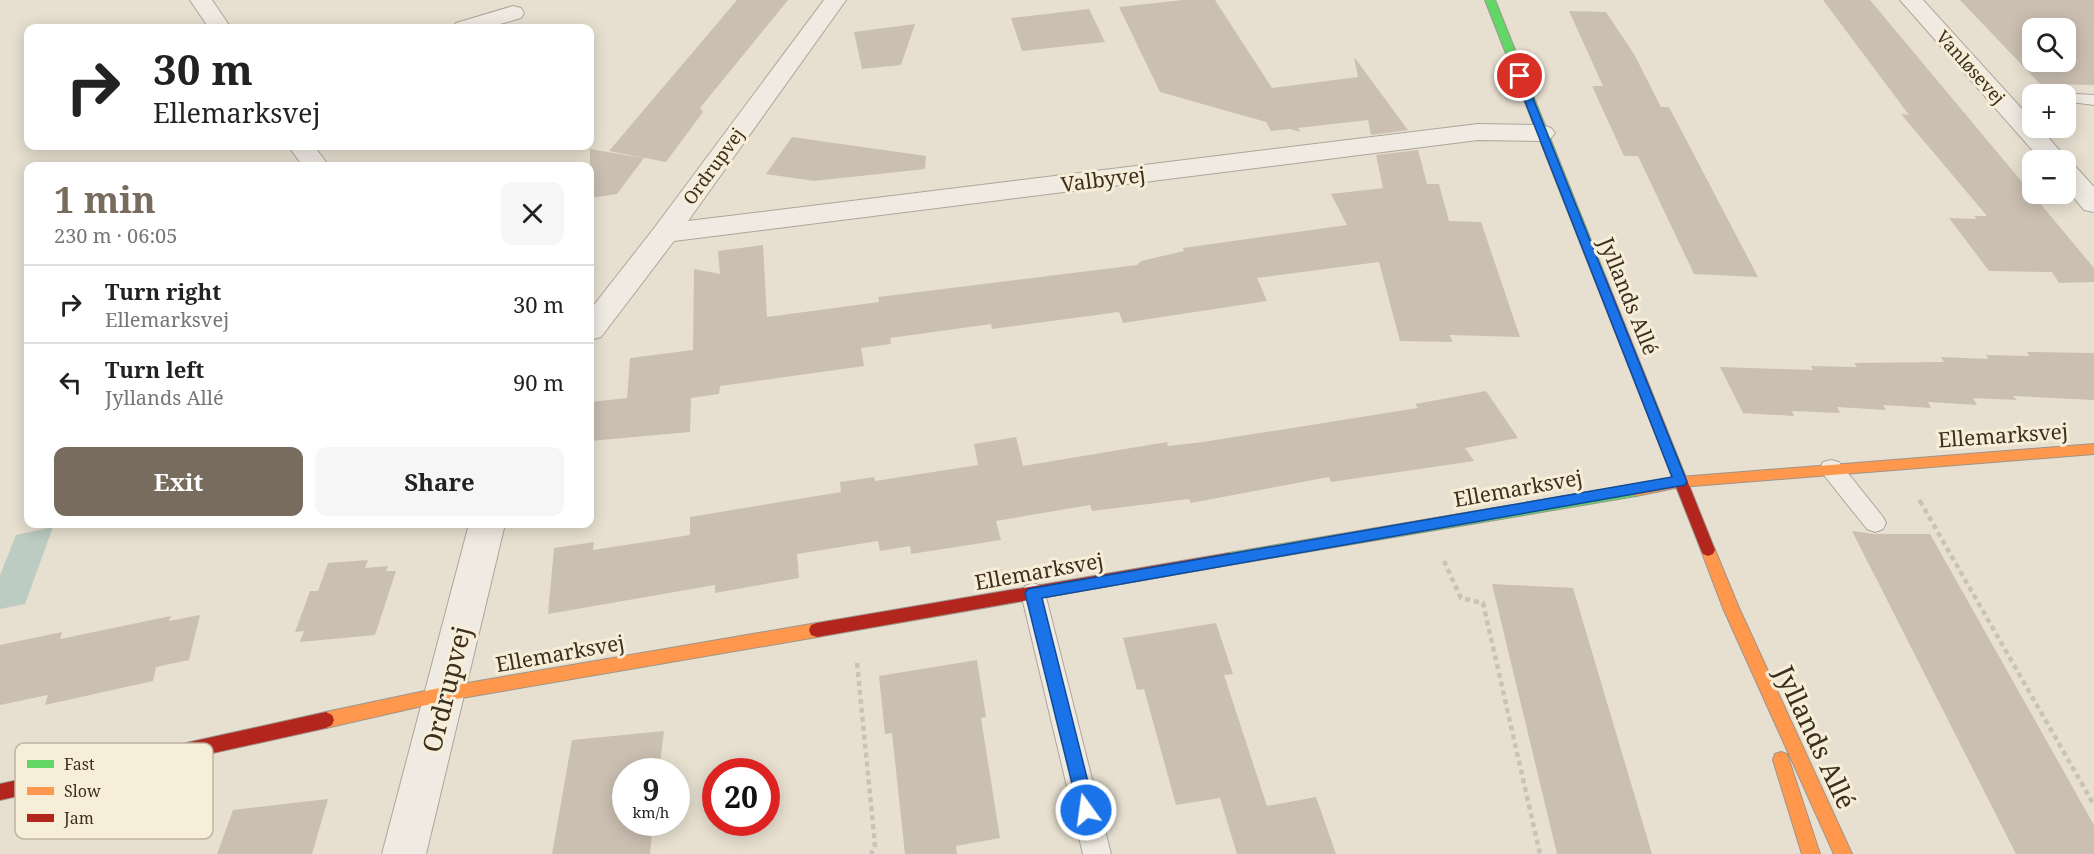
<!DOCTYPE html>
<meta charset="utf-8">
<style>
body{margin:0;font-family:"Noto Serif",serif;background:#f6f6f6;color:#222;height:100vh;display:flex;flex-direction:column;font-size:22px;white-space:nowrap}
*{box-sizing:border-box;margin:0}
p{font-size:20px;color:#767676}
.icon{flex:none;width:33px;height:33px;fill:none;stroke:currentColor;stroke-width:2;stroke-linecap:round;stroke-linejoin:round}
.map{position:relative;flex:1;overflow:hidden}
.sheet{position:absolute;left:24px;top:162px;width:570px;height:366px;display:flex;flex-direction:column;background:#fff;border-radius:12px;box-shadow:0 3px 15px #0003}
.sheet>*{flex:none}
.banner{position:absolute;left:24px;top:24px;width:570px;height:126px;border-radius:12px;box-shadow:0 3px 15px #0003;background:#fff;color:#222;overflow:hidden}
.fabs{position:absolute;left:2022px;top:18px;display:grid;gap:12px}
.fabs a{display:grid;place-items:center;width:54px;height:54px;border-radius:12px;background:#fff;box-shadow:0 3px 15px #0003;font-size:30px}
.speed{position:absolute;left:612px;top:758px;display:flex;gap:12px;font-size:30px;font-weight:700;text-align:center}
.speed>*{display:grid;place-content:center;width:78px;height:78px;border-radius:50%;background:#fff;box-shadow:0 3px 15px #0003;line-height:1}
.speed small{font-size:15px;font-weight:400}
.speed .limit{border:9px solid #d22;background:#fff;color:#111}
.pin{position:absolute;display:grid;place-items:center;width:51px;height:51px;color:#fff;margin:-26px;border:3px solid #fff;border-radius:50%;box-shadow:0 2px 6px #0007}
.me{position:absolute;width:66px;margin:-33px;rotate:346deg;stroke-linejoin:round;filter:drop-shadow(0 0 4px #0008)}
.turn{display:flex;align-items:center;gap:21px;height:126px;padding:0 30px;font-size:27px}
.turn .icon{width:78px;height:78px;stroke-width:2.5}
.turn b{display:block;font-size:42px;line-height:51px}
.round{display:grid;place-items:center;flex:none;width:63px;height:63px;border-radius:12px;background:#f6f6f6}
.headline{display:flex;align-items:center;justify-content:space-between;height:102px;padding:0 30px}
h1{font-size:36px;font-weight:700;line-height:45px;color:#786c5e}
.button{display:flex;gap:12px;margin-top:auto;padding:12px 30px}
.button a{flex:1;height:69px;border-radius:12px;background:#786c5e;color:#fff;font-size:24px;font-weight:700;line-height:69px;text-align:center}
.button a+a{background:#f6f6f6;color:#222}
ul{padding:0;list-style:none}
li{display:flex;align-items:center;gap:18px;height:78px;padding:0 30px;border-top:2px solid #e0e0e0}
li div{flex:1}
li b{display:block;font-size:22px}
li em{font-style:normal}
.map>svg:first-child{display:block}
.water{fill:#bcccc2}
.building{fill:#cbbfb2;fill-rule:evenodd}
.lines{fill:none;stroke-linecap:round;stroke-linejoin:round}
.lane-casing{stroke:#ada599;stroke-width:2}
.street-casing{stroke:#ada599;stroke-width:2}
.fast-casing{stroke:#9c958a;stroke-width:2}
.slow-casing{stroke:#9c958a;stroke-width:2}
.jam-casing{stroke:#9c958a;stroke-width:2}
.path-far1{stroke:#c8c2b9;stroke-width:4;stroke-dasharray:4.5 3;stroke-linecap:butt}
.path{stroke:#c8c2b9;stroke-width:4.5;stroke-dasharray:5 4;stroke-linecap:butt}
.lane{fill:#efebe3;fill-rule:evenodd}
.street{fill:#efebe3;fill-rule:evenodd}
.fast{fill:#63d668;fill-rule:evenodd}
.slow{fill:#ff974d;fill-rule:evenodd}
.jam{fill:#b3261e;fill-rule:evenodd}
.route{fill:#1a73e8;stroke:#114b97;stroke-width:1.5}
.labels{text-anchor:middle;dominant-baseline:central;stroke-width:6;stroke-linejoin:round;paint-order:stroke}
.far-street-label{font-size:18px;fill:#3d2e20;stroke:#f7eed8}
.street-label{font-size:21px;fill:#3d2e20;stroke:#f7eed8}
.near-street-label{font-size:26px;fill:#3d2e20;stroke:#f7eed8}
.key{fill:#f7eed8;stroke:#bfb4a1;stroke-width:1.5}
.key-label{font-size:16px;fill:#3d2e20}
</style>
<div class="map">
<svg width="2094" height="854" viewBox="0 0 2094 854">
<rect width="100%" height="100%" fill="#e7e0d1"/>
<path class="water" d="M53 527 25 604 0 609V575L16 535Z"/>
<path class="building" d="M737 0H788L700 108 703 112 666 162 609 151Z
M1183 0H1215L1272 88 1358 77 1354 57 1408 130 1371 135 1368 120 1298 128 1301 132 1290 129 1271 131 1266 122 1160 92 1119 7Z
M1823 0H1870L2094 268V282L2059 283 2052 272 1989 271 1949 218 1977 219 1974 216H1987L1901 114 1909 115Z
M1960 0H2094V85L2040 84ZM2032 28H2066V62H2032Z
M1089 9 1105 42 1022 51 1011 18Z
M1569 11 1606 12 1634 54 1661 107H1669L1758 277 1694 274 1638 156H1624L1592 86H1603Z
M915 24 901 65 862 69 854 32Z
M792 137 926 156 925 169 814 181 766 174Z
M590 149 644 158 617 194 590 198Z
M1418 150 1427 184H1439L1449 221 1481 222 1520 337 1449 335 1453 342 1400 341 1379 262 1257 278 1267 301 1123 323 1119 312 992 329 991 324 890 338 891 344 861 348 864 366 720 386 719 394 691 398 690 432 590 441V402L627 398 630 358 693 350 694 269 720 274 718 251 763 245 767 317 879 302 878 297 1137 265 1141 261 1184 251 1183 248 1347 225 1331 194 1383 188 1376 155Z
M2027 352 2094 353V400L2013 396 2017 400 1973 398 1977 405 1928 402 1931 408 1883 405 1886 410 1837 407 1840 413 1792 411 1794 416 1743 413 1720 367 1813 370 1811 366 1857 367 1854 363 1944 362 1941 357 1988 359 1986 355 2029 356Z
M1486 391 1518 438 1465 448 1474 461 1331 482 1329 477 1191 503 1189 499 1092 511 1090 505 996 521 1001 540 911 554 910 546 880 551 878 541 797 554 799 578 715 593V585L548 614 554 548 594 542 593 550 690 535V517L841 492 840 482 874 477 875 481 978 465 974 444 1016 437 1023 466 1167 442 1168 446 1203 442 1418 408 1415 404Z
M1852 531 1874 534H1930L2094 825V854H2016Z
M368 560 365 568 388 566 386 571H396L375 635 300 642 304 631 295 632 310 591H318L328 563Z
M1492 584 1573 588 1652 854H1557Z
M200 615 189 660 156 667 153 681 45 705 48 695 0 705V645L62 632 60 639 171 616 169 621Z
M1216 623 1233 674 1224 675 1267 806 1316 797 1336 854H1237L1220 798 1176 805 1144 689 1137 690 1123 638Z
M977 660 986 717 981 718 1000 838 956 846 957 854H905L892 733 885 734 879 676Z
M664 731 659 771H626V822H653L650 854H552L572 740Z
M328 799 312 854H217L233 810Z"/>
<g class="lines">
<g class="lane-casing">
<path id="lane" d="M2077 94 2094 95V105L2071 102 2069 99Z
M1831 460 1839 462 1883 517 1886 523 1883 529 1875 532 1867 529 1823 474 1820 468 1823 462Z
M1033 583 1041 586 1045 593 1111 854H1083L1021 593 1025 586Z"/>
</g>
<g class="street-casing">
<path id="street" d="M190 0H212L231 28H209Z
M824 0H846L688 221 1478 124 1542 125 1551 128 1555 133 1551 138 1542 141 1478 140 674 241 601 337 590 340V310L655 227Z
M1900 0H1923L2032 120V128H2040L2068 160 2066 164V160H2041Z
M513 6 521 8 524 13 521 18 486 28H453L456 23Z
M288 146H314L329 166H303Z
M2066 164 2075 166 2094 187V212L2084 210 2066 188Z
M469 524H505L426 854H382Z"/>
</g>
<g class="fast-casing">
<path id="fast" d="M1485 0H1495L1606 278 1604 281H1596L1594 278Z
M1636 484 1641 486 1643 490 1641 494 1636 496 1229 565 1224 563 1222 559 1224 555 1229 553Z"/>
</g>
<g class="slow-casing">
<path id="slow" d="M2094 444V454L1680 487 1636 496 1631 494 1629 490 1631 486 1636 484 1680 477Z
M1708 544 1713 546 1715 550 1739 608 1852 854H1834L1723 608 1701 550 1703 546Z
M817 623 823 625 825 630 823 635 817 637 444 701 326 728 320 725 318 720 320 715 326 712 444 687Z
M1781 752 1787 754 1789 760 1820 854H1802L1773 760 1775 754Z"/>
</g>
<g class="jam-casing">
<path id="jam" d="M1600 274 1606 278 1715 550 1713 554 1708 556 1703 554 1701 550 1594 278Z
M1229 553 1234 555 1236 559 1234 563 1229 565 817 637 811 635 809 630 811 625 817 623Z
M326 712 332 715 334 720 332 725 326 728 0 800V784Z"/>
</g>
<path class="path-far1" d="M1919 500 1921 503"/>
<path class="path" d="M1920 501 2094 805
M1444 561 1461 598 1483 603 1540 854
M857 663 875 845 871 854"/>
<use href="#lane" class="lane"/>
<use href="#street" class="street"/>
<use href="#fast" class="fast"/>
<use href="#slow" class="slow"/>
<use href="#jam" class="jam"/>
</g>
<path class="route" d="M1520 73 1524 76 1687 482 1685 485 1042 598 1095 810 1093 816 1086 818 1080 816 1025 593 1028 589 1672 477 1515 76Z"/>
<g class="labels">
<g class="far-street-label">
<text transform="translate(1971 67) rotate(48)">Vanløsevej</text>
<text transform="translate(713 166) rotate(-54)">Ordrupvej</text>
</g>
<g class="street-label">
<text transform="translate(1103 179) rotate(-7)">Valbyvej</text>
<text transform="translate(1629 296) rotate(68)">Jyllands Allé</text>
<text transform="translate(2003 435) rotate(-4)">Ellemarksvej</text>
<text transform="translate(1518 488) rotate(-10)">Ellemarksvej</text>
<text transform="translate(1039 571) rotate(-10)">Ellemarksvej</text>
<text transform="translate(560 653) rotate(-10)">Ellemarksvej</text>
</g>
<g class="near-street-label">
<text transform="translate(446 689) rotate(-76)">Ordrupvej</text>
<text transform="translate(1816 737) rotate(65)">Jyllands Allé</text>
</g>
</g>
<rect x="15" y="743" width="198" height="96" rx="9" class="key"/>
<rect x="27" y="760" width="27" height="8" fill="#63d668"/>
<rect x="27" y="787" width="27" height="8" fill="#ff974d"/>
<rect x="27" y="814" width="27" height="8" fill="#b3261e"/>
<g class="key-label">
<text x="64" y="770">Fast</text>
<text x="64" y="797">Slow</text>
<text x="64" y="824">Jam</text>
</g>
</svg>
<div class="fabs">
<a><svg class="icon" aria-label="search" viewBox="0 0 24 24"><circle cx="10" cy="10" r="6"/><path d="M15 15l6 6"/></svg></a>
<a>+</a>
<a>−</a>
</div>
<div class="speed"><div>9<small>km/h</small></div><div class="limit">20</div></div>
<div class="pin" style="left:1520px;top:76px;background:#d93025"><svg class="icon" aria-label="arrive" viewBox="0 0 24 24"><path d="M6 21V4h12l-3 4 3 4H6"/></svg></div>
<svg class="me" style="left:1086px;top:810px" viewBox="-20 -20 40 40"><circle r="17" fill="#1a73e8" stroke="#fff" stroke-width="3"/><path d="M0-11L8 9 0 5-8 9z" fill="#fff"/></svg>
<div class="banner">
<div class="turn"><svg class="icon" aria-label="right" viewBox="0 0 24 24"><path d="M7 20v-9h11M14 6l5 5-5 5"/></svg><div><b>30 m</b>Ellemarksvej</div></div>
</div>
<section class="sheet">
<div class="headline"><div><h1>1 min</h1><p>230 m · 06:05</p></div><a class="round"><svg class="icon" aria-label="close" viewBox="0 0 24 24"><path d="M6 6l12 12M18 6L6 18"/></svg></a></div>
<ul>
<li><svg class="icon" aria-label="right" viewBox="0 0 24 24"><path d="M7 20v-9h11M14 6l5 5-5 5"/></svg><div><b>Turn right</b><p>Ellemarksvej</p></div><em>30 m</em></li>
<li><svg class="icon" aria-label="left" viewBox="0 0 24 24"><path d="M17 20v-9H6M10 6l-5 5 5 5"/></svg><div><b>Turn left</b><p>Jyllands Allé</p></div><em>90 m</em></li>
</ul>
<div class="button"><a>Exit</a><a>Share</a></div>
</section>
</div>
